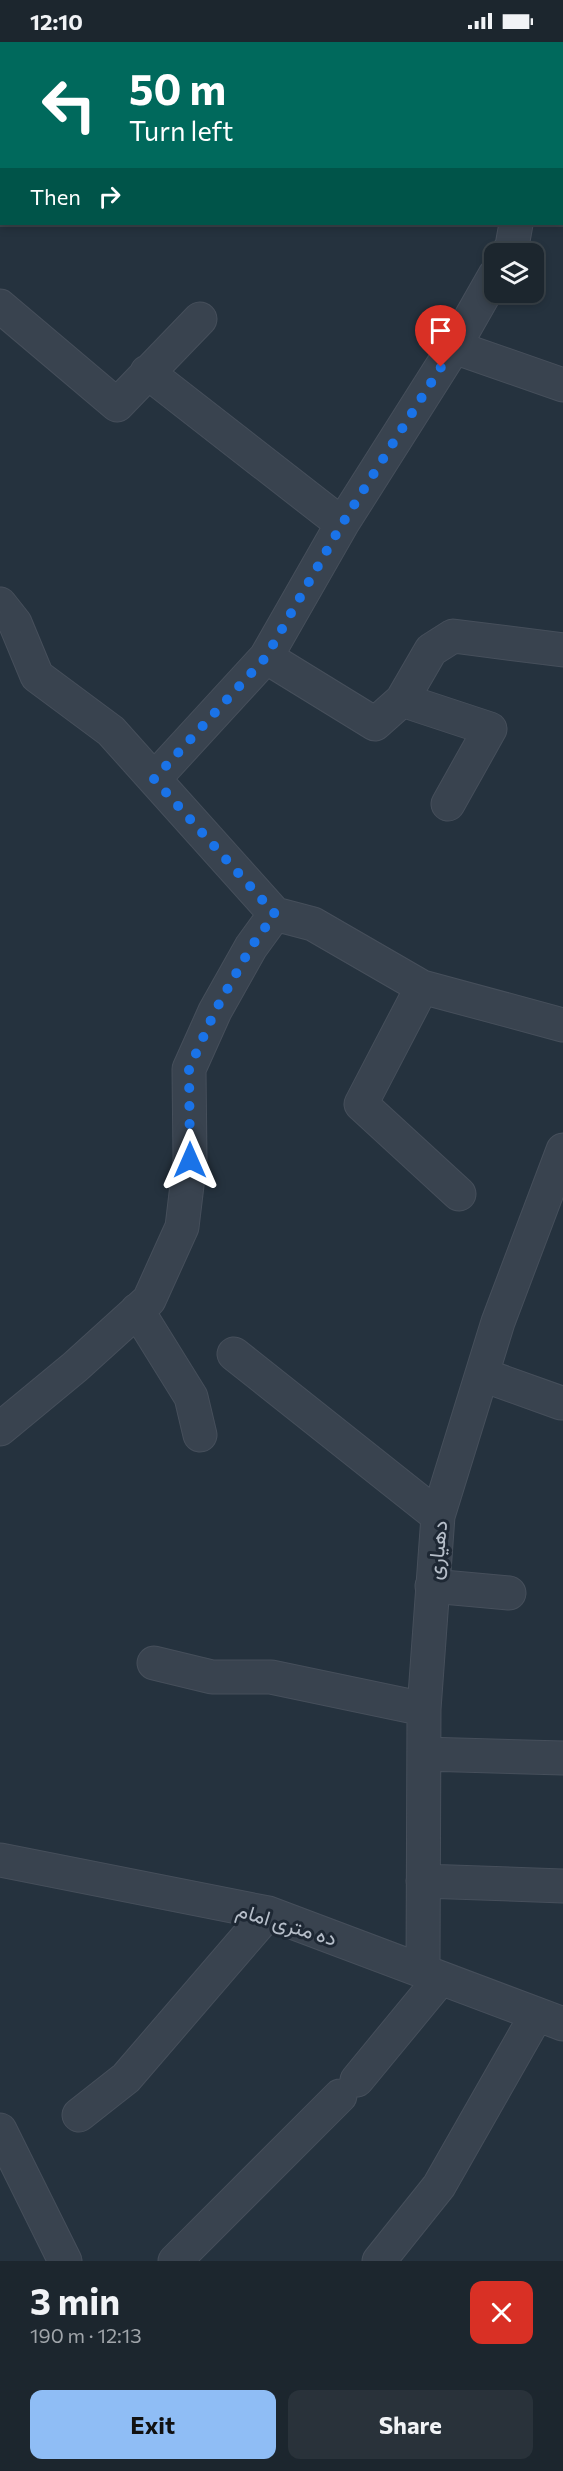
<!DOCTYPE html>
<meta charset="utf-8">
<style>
body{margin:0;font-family:Commissioner,Vazirmatn,sans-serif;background:#29323a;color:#f1f3f6;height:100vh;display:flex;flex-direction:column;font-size:22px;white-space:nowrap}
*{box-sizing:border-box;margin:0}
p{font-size:20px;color:#a0a5aa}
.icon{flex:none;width:33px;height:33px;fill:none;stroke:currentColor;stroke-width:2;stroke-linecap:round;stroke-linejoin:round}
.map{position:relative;height:2219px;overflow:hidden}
.drawer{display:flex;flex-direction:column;background:#1c262e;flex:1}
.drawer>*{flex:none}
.top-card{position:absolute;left:0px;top:0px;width:564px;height:183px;box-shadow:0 3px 9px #0003,0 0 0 2px #3a434a;background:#00695c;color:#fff;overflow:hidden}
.fabs{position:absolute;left:484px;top:201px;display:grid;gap:12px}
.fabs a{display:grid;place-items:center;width:60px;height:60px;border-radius:12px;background:#1c262e;box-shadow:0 3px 9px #0003,0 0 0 2px #3a434a;font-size:30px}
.pin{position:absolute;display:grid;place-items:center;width:51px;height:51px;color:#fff;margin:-62px -26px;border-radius:50% 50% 50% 0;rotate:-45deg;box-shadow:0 0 6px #0007}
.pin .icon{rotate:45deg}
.me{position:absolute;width:66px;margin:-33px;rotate:0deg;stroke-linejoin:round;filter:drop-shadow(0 0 4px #0008)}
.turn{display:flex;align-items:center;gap:21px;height:126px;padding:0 30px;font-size:27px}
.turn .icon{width:78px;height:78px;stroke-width:2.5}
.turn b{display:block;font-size:42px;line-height:51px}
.then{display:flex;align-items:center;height:57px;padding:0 30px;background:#0003;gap:12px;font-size:22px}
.round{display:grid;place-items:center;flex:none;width:63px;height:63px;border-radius:12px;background:#29323a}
.head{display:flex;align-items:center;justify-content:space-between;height:102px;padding:0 30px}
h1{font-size:36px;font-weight:700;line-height:45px}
.action{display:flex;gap:12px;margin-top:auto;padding:12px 30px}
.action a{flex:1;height:69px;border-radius:12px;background:#8fbdf5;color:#111;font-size:24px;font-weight:700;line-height:69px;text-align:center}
.action a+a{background:#29323a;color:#f1f3f6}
.status{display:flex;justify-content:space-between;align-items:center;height:42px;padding:0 30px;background:#1c262e;direction:ltr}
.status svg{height:16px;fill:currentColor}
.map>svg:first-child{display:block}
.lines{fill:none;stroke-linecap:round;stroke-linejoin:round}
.minor-casing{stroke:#464f5b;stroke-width:35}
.minor{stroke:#39434f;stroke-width:33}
.route{stroke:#1a73e8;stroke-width:10;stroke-dasharray:0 18}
.labels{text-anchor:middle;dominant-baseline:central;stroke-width:6;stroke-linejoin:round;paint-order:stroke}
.street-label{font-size:21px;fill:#b6bec9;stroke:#1e2834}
</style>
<div class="status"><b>12:10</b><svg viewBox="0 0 49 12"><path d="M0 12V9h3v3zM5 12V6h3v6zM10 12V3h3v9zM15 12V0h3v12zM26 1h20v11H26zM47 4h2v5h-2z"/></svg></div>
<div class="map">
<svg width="563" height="2219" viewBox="0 0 563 2219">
<rect width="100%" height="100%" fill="#25323e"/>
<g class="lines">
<g class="minor-casing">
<path id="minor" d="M506 0V2
M507 212 512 204 516 182
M0 264 117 363 200 277
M454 305 563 343
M147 330 342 482
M0 562 15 581 37 634 111 689 154 737 266 615 342 482 454 305 495 233
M266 615 375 682 402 658 431 608 453 594 563 608
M402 658 490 687 448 762
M154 737 275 872 313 882 422 945 563 983
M422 945 361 1062 459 1152
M137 1268 191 1355 200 1393
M234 1312 438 1474
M483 1333 561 1361
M0 1387 75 1325 149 1258 182 1185 190 1118 189 1027 215 969 251 905 275 872
M432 1544 509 1551
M154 1621 212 1635H271L424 1667
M424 1712 563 1716
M0 1818 268 1871 563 1982
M423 1839 563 1844
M423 1928 424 1667 438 1474 498 1280 563 1108
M357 2038 441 1936
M79 2073 126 2036 268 1871
M0 2088 65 2219
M175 2219 340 2054
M379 2219 439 2144 537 1972"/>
</g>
<use href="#minor" class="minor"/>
</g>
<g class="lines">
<path class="route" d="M190 1118 189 1027 215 969 251 905 275 872 154 737 266 615 342 482 441 325"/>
</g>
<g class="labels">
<g class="street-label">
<text transform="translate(436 1508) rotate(-84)">دهیاری</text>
<text transform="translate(287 1881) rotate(17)">ده متری امام</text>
</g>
</g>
</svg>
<div class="fabs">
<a><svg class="icon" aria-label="layers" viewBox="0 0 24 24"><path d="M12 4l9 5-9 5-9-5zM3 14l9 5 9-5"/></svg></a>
</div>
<div class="pin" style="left:441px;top:325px;background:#d93025"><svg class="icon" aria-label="arrive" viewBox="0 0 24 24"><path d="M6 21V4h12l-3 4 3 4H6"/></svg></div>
<svg class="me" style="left:190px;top:1118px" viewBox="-20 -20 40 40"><path d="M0-17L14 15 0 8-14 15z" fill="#1a73e8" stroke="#fff" stroke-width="4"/></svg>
<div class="top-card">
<div class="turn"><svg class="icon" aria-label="left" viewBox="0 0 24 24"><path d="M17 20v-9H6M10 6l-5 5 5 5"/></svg><div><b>50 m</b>Turn left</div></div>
<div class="then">Then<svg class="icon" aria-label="right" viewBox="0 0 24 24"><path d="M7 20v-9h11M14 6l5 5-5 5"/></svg></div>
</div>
</div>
<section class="drawer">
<div class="head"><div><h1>3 min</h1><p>190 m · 12:13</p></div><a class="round" style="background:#d93025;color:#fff"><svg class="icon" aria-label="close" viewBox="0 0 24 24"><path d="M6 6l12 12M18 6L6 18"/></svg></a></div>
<div class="action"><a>Exit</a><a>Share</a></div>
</section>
